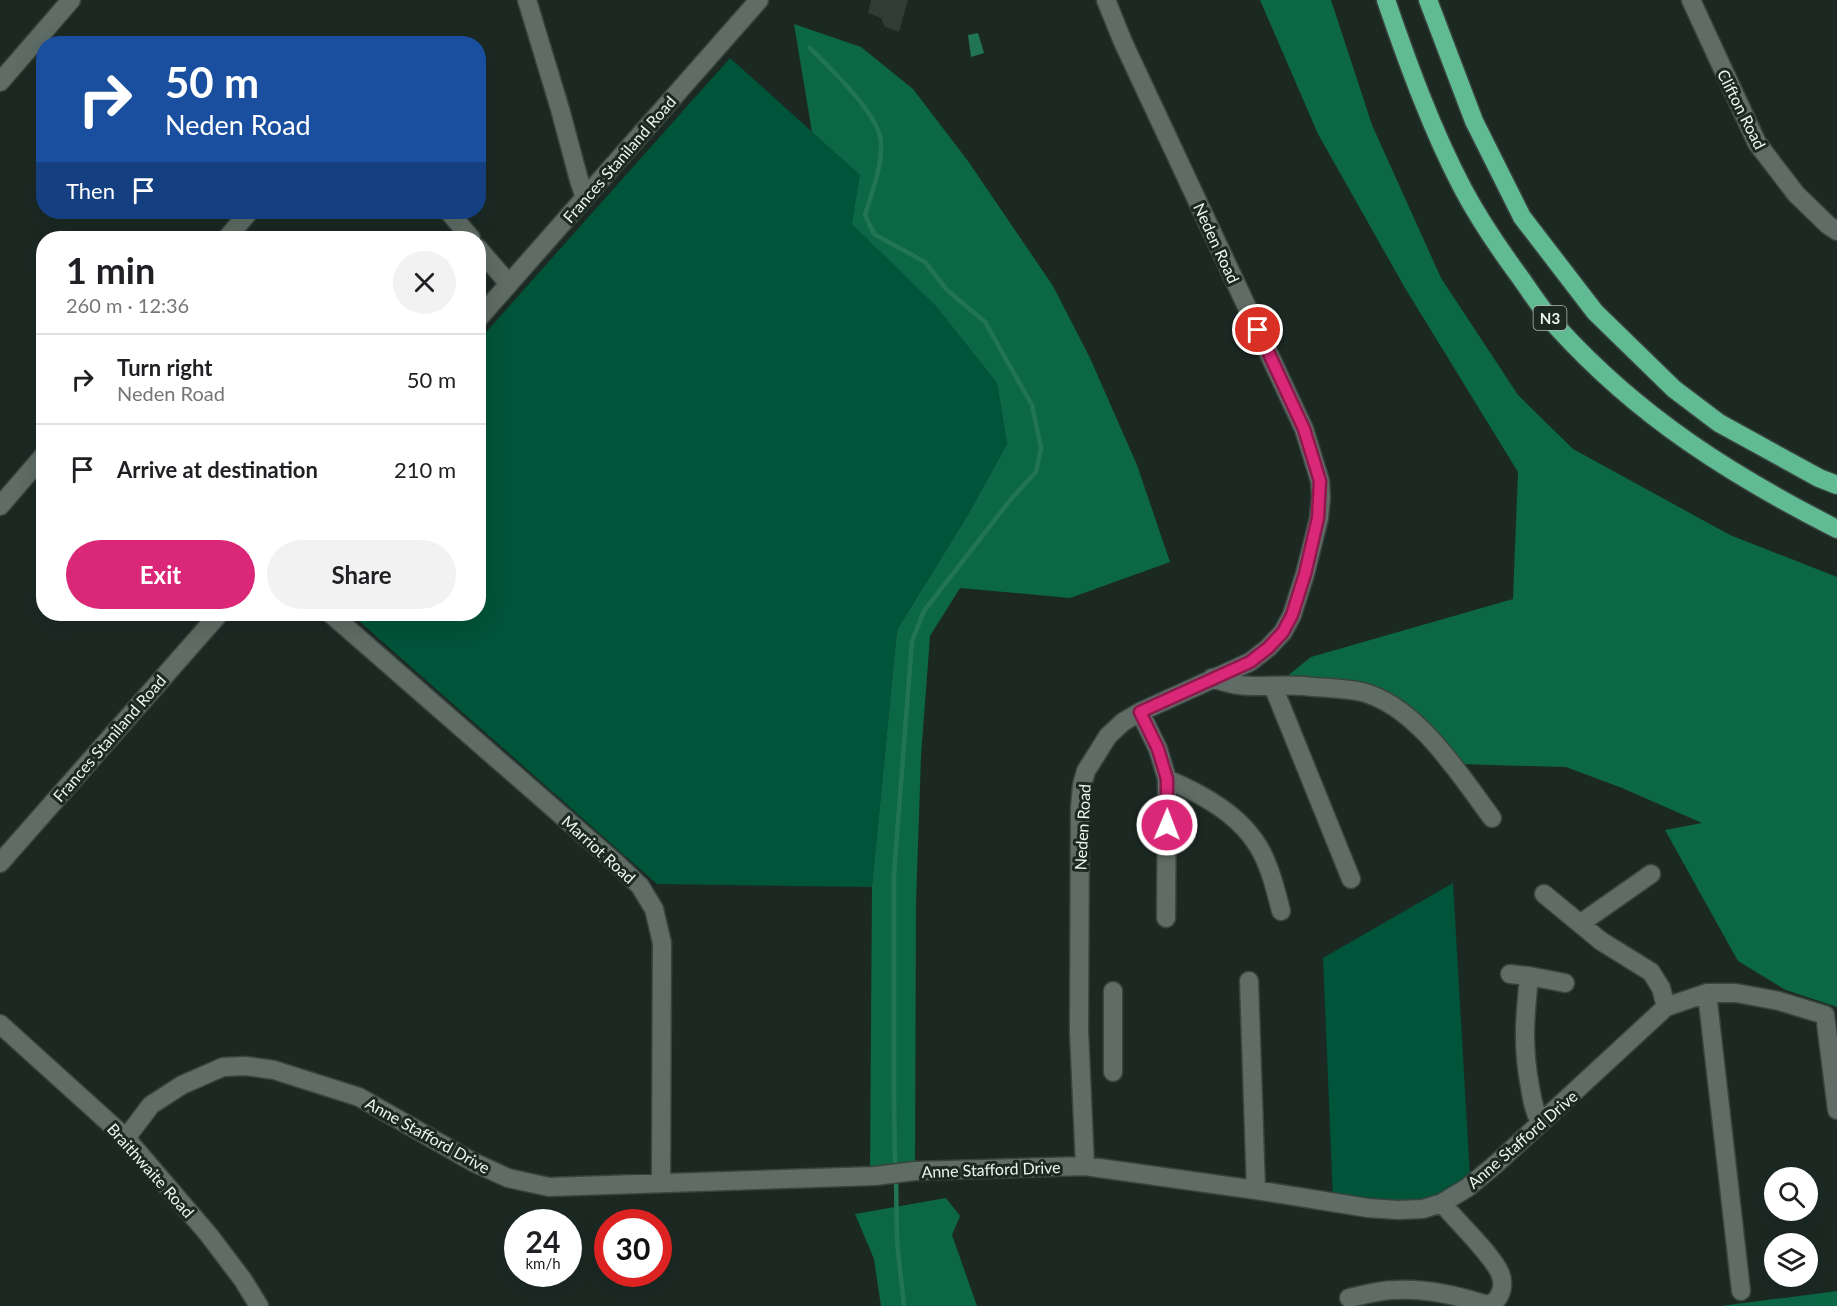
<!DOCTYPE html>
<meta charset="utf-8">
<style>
body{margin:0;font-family:Lato,sans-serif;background:#f2f2f2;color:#202124;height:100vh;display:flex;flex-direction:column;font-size:22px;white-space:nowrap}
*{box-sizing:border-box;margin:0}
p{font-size:20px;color:#757577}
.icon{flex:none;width:33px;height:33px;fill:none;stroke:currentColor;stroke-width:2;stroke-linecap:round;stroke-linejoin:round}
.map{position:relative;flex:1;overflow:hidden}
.drawer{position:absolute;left:36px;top:231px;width:450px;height:390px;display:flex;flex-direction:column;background:#fff;border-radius:24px;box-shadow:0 6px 24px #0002}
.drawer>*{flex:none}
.guide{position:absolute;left:36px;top:36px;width:450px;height:183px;border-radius:24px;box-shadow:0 6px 24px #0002;background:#1a4fa0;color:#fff;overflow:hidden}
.controls{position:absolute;left:1764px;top:1167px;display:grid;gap:12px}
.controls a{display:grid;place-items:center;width:54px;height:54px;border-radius:50%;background:#fff;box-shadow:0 6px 24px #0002;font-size:30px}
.speed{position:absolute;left:504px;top:1209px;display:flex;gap:12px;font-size:30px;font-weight:700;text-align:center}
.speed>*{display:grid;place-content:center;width:78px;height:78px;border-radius:50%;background:#fff;box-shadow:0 6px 24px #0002;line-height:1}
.speed small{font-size:15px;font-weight:400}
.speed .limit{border:9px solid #d22;background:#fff;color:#111}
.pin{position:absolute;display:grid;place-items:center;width:51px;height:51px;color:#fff;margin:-26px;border:3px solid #fff;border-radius:50%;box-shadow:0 2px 6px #0007}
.me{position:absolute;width:66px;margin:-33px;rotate:1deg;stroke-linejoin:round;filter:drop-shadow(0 0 4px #0008)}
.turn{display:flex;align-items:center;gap:21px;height:126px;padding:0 30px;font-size:27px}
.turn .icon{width:78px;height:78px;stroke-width:2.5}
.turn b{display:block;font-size:42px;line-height:51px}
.then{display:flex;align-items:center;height:57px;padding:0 30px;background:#0003;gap:12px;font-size:22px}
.round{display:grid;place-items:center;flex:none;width:63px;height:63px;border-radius:32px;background:#f2f2f2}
.overview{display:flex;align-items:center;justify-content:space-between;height:102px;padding:0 30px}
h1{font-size:36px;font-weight:700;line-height:45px}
.button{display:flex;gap:12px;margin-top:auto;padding:12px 30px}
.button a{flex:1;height:69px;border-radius:36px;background:#db2777;color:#fff;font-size:24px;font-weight:700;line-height:69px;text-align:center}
.button a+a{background:#f2f2f2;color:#202124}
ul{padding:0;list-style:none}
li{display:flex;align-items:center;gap:18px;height:90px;padding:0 30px;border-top:2px solid #e0e0e0}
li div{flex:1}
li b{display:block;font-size:22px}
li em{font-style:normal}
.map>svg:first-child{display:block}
.green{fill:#005439}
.forest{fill:#0c6747}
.water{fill:#227554}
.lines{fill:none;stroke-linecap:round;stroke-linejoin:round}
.stream{stroke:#227554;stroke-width:4.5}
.building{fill:#303d37}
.minor-casing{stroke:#39443e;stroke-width:21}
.highway-casing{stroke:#39443e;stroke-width:21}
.minor{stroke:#5f6d66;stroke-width:18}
.highway{stroke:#60bb92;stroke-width:18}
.route-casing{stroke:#8e194d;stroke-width:15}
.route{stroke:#db2777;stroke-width:10}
.labels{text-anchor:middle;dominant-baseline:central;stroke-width:6;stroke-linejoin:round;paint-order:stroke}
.shield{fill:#1c2923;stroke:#aeb8b2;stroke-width:1.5}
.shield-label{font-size:15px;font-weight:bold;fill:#edf5f0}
.street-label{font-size:16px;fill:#edf5f0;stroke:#1c2923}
</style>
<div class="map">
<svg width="1837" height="1306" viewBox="0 0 1837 1306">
<rect width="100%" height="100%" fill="#1c2923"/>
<path class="green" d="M730 58 860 175 935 305 997 383 1007 444 969 513 897 630 872 887 657 884 351 614H478L479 340Z
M1453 883 1470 1177 1441 1197 1419 1203 1333 1200 1323 958Z"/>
<path class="forest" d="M1260 0H1331L1372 125 1441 278 1518 395 1573 449 1730 535 1837 577V1007L1786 990 1738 961 1665 830 1702 823 1622 788 1566 767 1458 764 1371 701 1275 686 1311 657 1513 599 1518 472 1405 288 1318 134Z
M794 24 861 47 913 89 968 161 1053 286 1090 358 1137 465 1170 562 1070 598 960 588 930 636 921 756 916 903 915 1166 870 1170 872 887 897 630 969 513 1007 444 997 383 935 305 852 224 860 175 812 132Z
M946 1198 960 1216 952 1235 977 1306H881L874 1259 855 1214Z
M1837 1291V1306H1721Z"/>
<path class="water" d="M978 33 984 53 971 57 968 35Z"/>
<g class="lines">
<path class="stream" d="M810 48C829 67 881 116 881 143 882 167 872 192 865 215L874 234 925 262 947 290 985 322 1032 405 1041 448 1036 472 1011 499 924 611 912 641 894 874V1098L895 1169
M896 1177 897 1242 904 1306"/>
</g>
<path class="building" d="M871 0H908L899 32 885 27 881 18 868 13Z"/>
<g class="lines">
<g class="minor-casing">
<path id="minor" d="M527 0 560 109 579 180 585 198
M1691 0 1757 143 1796 194 1828 225 1837 231
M0 82 71 0
M449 212 471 238
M227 238 249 212
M478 248 509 284
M478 319 759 0
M0 506 44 455
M331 614 616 863 640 886 654 909 662 943 661 1182
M1212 678C1221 681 1229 684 1239 685 1260 688 1282 684 1303 686 1322 688 1343 688 1362 692 1417 706 1460 775 1492 818
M1273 686 1351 879
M1140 712 1158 749 1167 779 1166 918
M1167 779C1204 795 1243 816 1262 853 1271 871 1276 891 1281 911
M0 863 219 614
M1544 894 1601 941 1651 972 1661 988 1666 1007
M1581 923 1651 874
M1510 974 1529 976 1565 983
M1529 976C1525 1017 1522 1045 1530 1087 1532 1099 1534 1111 1540 1122
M1249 981 1256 1190
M1707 993 1741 1291
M0 1024 126 1138 209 1235 243 1280 259 1306
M1113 1072V991
M126 1138 151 1105 182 1085 223 1067 246 1066 274 1070 359 1097 473 1162 508 1178 549 1187 875 1176 915 1171 1085 1166 1256 1190 1368 1208 1398 1210 1423 1209 1442 1203 1467 1188 1496 1164 1666 1007 1707 993H1736L1779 1001 1825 1015 1837 1110
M1085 1166 1079 1031 1080 808 1082 785 1086 771 1108 736 1123 722 1140 712 1250 662 1268 648 1283 632 1292 615 1305 574 1319 518 1321 497 1320 481 1304 429 1123 42 1106 0
M1349 1298C1364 1295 1380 1290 1395 1290 1424 1288 1456 1295 1484 1304 1490 1305 1496 1302 1499 1296 1503 1289 1503 1280 1500 1273 1490 1252 1458 1223 1442 1203"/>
</g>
<g class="highway-casing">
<path id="highway" d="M1386 0C1408 64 1432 130 1463 189 1479 219 1498 247 1517 273 1531 292 1543 312 1558 328 1639 417 1731 475 1837 529
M1428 0 1474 121 1522 217 1595 312 1674 389 1719 423 1819 478 1837 485"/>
</g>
<use href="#minor" class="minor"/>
<use href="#highway" class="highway"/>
</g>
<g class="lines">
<g class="route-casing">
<path id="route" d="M1167 825V779L1158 749 1140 712 1250 662 1268 648 1283 632 1292 615 1305 574 1318 518 1320 481 1304 429 1258 330"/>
</g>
<use href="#route" class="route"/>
</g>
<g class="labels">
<rect class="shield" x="1533.5" y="306" width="33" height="24" rx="4.5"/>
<g class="shield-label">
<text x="1550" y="318">N3</text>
</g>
<g class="street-label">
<text transform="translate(1742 109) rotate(63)">Clifton Road</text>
<text transform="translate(619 159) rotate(-49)">Frances Staniland Road</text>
<text transform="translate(1217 243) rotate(65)">Neden Road</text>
<text transform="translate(109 738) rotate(-49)">Frances Staniland Road</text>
<text transform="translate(1082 827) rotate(-87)">Neden Road</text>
<text transform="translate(599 849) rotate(42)">Marriot Road</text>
<text transform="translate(428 1135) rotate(29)">Anne Stafford Drive</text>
<text transform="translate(1522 1139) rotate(-41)">Anne Stafford Drive</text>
<text transform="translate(991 1169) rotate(-2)">Anne Stafford Drive</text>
<text transform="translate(151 1170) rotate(48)">Braithwaite Road</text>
</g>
</g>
</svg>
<div class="controls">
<a><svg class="icon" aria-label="search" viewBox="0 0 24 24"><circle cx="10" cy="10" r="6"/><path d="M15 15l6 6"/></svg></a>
<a><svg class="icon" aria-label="layers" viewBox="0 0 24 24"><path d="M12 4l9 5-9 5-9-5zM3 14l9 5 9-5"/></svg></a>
</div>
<div class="speed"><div>24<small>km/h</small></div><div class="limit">30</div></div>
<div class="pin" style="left:1258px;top:330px;background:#d93025"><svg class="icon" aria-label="arrive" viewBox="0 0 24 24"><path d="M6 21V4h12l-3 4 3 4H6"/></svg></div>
<svg class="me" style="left:1167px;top:825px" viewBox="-20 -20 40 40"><circle r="17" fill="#db2777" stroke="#fff" stroke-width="3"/><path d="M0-11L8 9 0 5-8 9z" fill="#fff"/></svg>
<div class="guide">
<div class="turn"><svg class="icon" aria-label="right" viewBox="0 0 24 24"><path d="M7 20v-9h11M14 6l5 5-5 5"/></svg><div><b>50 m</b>Neden Road</div></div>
<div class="then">Then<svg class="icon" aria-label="arrive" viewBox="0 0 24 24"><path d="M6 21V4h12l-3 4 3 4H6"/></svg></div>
</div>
<section class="drawer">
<div class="overview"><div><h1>1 min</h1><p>260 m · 12:36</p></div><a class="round"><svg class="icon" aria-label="close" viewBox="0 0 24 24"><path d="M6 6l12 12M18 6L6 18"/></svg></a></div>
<ul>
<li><svg class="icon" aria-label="right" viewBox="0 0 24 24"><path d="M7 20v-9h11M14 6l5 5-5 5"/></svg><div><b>Turn right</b><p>Neden Road</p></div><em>50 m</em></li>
<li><svg class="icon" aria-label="arrive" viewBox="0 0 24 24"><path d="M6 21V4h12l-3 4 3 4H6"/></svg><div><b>Arrive at destination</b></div><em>210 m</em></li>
</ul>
<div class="button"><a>Exit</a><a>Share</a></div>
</section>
</div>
